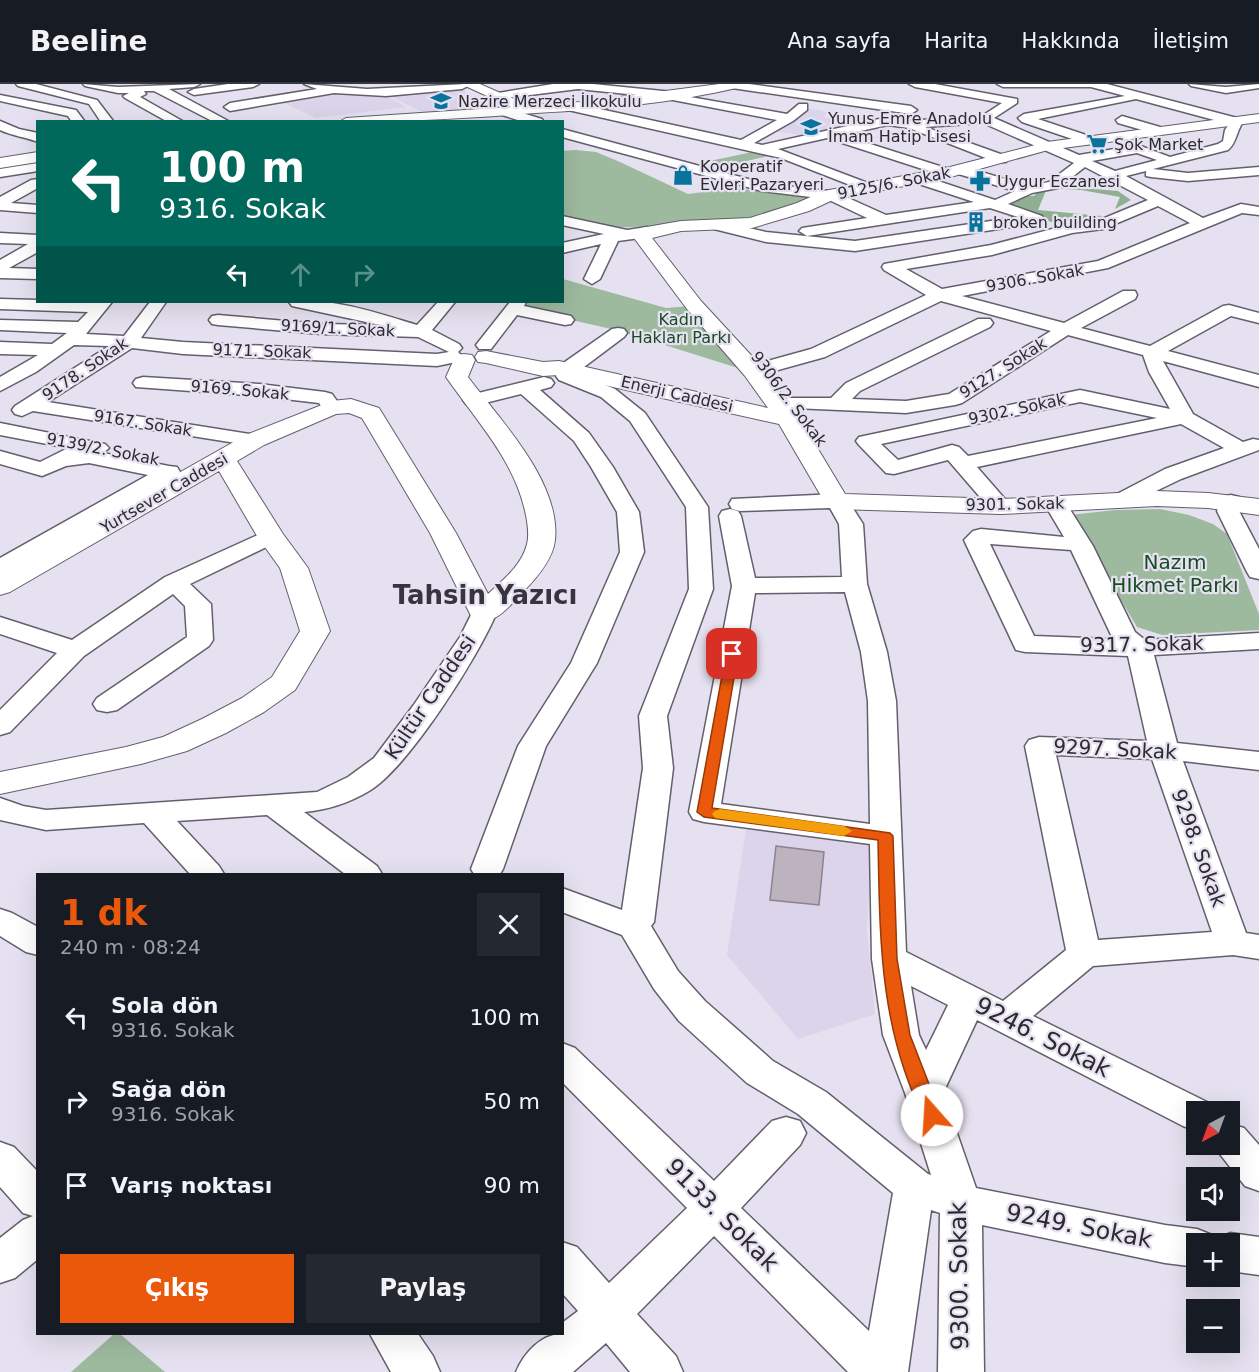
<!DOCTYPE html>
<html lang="tr">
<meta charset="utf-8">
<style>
body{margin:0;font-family:"DejaVu Sans",sans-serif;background:#242831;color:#f1f3f6;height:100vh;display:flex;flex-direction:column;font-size:22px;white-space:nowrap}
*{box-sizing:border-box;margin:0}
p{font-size:20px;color:#9ea1a6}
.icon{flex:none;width:33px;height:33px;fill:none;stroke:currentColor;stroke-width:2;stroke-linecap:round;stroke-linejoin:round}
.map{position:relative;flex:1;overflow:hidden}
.side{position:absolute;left:36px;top:789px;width:528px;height:462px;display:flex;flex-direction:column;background:#171b24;border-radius:0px;box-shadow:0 6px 24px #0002}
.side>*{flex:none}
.guide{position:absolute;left:36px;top:36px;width:528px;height:183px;border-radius:0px;box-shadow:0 6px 24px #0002;background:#00695c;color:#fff;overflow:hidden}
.needle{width:39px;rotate:221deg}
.fabs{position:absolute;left:1186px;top:1017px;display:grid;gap:12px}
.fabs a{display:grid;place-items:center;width:54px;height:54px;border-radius:0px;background:#171b24;box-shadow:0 6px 24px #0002;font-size:30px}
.pin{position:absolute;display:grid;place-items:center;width:51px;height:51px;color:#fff;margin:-26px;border-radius:12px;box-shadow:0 3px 9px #0006}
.me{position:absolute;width:66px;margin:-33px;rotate:341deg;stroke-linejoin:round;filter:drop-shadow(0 0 4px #0008)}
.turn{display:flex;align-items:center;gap:21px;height:126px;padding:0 24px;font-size:27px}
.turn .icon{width:78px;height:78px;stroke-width:2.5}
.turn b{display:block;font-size:42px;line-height:51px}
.lanes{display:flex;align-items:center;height:57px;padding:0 24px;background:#0003;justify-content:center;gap:30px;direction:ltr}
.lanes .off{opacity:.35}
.round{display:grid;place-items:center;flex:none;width:63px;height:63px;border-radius:0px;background:#242831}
.overview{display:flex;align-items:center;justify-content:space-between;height:102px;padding:0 24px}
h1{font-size:36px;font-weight:700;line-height:45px;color:#ea580c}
.primary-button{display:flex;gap:12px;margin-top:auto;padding:12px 24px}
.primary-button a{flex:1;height:69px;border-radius:0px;background:#ea580c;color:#fff;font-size:24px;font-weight:700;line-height:69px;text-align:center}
.primary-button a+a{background:#242831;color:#f1f3f6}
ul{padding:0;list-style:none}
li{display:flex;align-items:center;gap:18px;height:84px;padding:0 24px}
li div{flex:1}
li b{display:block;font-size:22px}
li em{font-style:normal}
header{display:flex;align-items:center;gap:36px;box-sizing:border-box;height:84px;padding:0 30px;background:#171b24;border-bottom:2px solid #363941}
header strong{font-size:28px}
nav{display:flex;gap:33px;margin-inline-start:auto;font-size:21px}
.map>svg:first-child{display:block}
.built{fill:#dbd4ea}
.green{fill:#9dba9f}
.forest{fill:#8eaf91}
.building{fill:#bcb3bf;stroke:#8c838f;stroke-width:1.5}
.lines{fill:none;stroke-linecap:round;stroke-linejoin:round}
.minor-casing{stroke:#635f6c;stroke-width:3}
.major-casing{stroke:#635f6c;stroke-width:2}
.minor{fill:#fff;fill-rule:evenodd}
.major{fill:#fff;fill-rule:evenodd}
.route{fill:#ea580c;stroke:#983908;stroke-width:1.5}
.slow{fill:#f59e0b}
.labels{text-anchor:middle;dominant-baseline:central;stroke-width:4.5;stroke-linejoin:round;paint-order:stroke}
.far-poi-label{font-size:16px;fill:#2c2a2f;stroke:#e6e1f0;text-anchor:start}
.far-street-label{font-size:16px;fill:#2c2a2f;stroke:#e6e1f0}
.far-park-label{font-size:16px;fill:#184b22;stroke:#e6e1f0}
.park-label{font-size:20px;fill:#184b22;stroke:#e6e1f0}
.street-label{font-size:20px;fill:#2c2a2f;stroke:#e6e1f0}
.near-street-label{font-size:24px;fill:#2c2a2f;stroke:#e6e1f0}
.district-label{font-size:26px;font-weight:bold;fill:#37343f;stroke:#e6e1f0}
</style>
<header>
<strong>Beeline</strong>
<nav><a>Ana sayfa</a><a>Harita</a><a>Hakkında</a><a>İletişim</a></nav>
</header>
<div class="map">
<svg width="1259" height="1288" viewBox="0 0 1259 1288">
<rect width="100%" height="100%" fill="#e6e1f0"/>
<path class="built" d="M458 3 491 24 426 30 388 11Z
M341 9 389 13 406 23 316 34 282 18Z
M804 24 830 28 823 33 859 39 809 52 774 47Z
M746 745 872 760 867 847 875 930 798 955 727 871Z"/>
<path class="green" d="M576 66 596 68 620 78 688 110 734 104 810 113 770 129 728 138 613 144 563 132 562 67Z
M757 67 773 71 721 83 705 78Z
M563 195 666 224 691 222 738 284 620 247 519 224 523 218H562Z
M1160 425 1189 431 1213 440 1227 450 1259 530V546L1162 551 1137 543 1070 431 1115 426Z
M114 1250H120L165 1288H71Z"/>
<path class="forest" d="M1060 102 1118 107 1131 116 1115 125 1120 113 1081 106 1047 104 1038 126 1102 132 1082 144 1073 145 987 117 1008 111 1034 112 1040 105Z"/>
<path class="building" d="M776 762 824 768 819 821 770 816Z"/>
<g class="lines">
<g class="minor-casing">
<path id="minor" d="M16 0H36L97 16 113 37 101 38 89 20 18 2Z
M83 0 118 3 200 0 194 3 169 5 230 38H214L154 7H144L146 10 140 13 184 38H168L125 14 123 12 129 9H118L85 2Z
M228 0H259L253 3 194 11 188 8 194 5Z
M304 0 367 5 466 0 468 2 462 5 386 12 334 9 230 27 224 23 230 19 317 5Z
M553 0H593L673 8 679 11 787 30 799 20H807V26L793 37 754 59 762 61 888 33 905 37 982 32 1002 19 915 3 909 0H935L1017 15V19L994 34 1079 71 1138 61 1170 73 1218 60 1223 57 1225 46 1229 40 1136 15 1038 35 1092 53 1093 56 1092 59 1087 60 1022 38 1018 34 1024 30 1125 12 1091 3H1003L997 0H1107L1241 35 1243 38C1236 48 1237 58 1228 66L1153 85 1188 89 1259 83V91L1188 97 1151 93 1146 92V87L1126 92 1203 134 1241 120 1259 123V131L1242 129 1108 184 962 212 1064 239 1123 207H1135L1137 211 1135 215 1081 244 1150 262 1223 222 1229 221 1259 229V239L1231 232 1168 267 1259 291V303L1163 277 1193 330 1243 358 1253 355 1259 356V366L1181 395 1125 422 1117 420 1114 415 1117 410 1165 385 1224 364 1181 340 977 383 1011 422 1008 427 1000 429 992 427 948 376 894 390 886 389 859 361 856 357 859 353 1080 306 1170 325 1149 288 1143 271 1068 251 962 319 955 321 906 329 794 324 787 322 784 318 787 314H831L846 299 978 235H990L993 239 990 243 860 307 852 315 906 317 949 310 1051 247 941 217 825 273 753 293 746 291 744 287 746 283 811 265 926 211 884 186 882 183 884 180 991 161 1071 140 1095 138 1148 116 1085 83 1058 104 1032 109 1008 120 1042 132 1044 135 1042 138 1037 139 855 167 766 158 714 145 711 142 719 137 766 148 855 157 1018 133 990 124 807 152 799 147 802 144 867 134 827 115 762 107 562 53V45L763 99 835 108 886 131 974 118 913 98 911 95 913 92H923L995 116 1015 107 955 89 953 86 955 83H965L1028 102 1049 98 1074 79 983 39 925 43 1006 72 1008 75 1006 78H996L909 44 888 41 842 51 952 86 954 89 952 92 947 93 827 54 778 65 873 101 875 104 873 107 868 108 781 74 568 26 562 22 568 18 741 56 777 36 657 13 578 5 498 15 492 12 498 9ZM1137 69 1157 76 1115 87 1092 77ZM1158 122 1190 139 1098 177 942 205 906 185 992 171 1072 149 1103 145ZM1080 318 1157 334 968 372 959 363 952 361 898 376 881 360Z
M727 0H749L911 22 917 26 911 30 732 4 728 3Z
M1189 0 1226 3 1259 0V4L1226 9 1191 2Z
M0 11 76 26 85 38H72L68 32 0 17Z
M503 23 542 35 544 38H524L499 30V24Z
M1122 32 1160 43 1162 46 1156 50 1118 39 1116 36Z
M0 37 19 45 38 49V58C25 53 13 52 0 46Z
M38 79V87L0 93V85Z
M38 95V104L11 119 38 121V129L0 126V113L31 96Z
M562 132 627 146 647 143 655 148 647 153 618 157 600 195 592 200 584 195 601 160 562 169V159L604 150 562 141Z
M0 149 38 151V168L9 184 38 185V195L0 194V176L28 160 0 159Z
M0 215 112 218 86 250 124 252 150 218H166L141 254 183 258 437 270 449 268 418 253 321 250 218 241 212 240 209 236 212 232 218 231 321 240 380 241 292 222 289 218C332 213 377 229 417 241L438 218H455L432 246 459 260 462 264 458 268 463 273 461 277 437 282 183 270 132 264 48 318 262 352 265 356 262 360 255 362 33 327 22 332 15 330 12 326 15 322 109 262 74 261 36 288 0 307V293L38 271 0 270V258L52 260 67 249 0 246V236L78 238 88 228 0 225Z
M510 218H526L524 222 571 232 574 236 571 240 565 241 517 231 491 265H479L476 261Z
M618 244 624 245 627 249 624 253 576 289 615 305 645 329 708 423 713 505 667 632 673 684 654 838 651 842 678 887 705 917 773 977 826 1008 928 1090 931 1091 905 1009 883 951 872 875 870 760 704 738 693 735 689 728 732 502 719 432 722 427 730 425 738 427 741 432 755 494 842 493 839 440 830 424 740 427 732 425 729 420 732 415 837 410 845 412 863 440 867 500 887 568 896 617 906 868 1003 917 1066 866 1025 662 1029 656 1039 653 1147 657 1128 572 1025 568 1016 566 964 456 973 447 981 445 1064 453 1045 421 1048 416 1056 414 1064 416 1093 462 1135 548 1145 556 1259 549V565L1154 571 1177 659 1259 668V686L1183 677 1246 849 1259 851V875L1233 871 1093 882 1033 932 1211 1020 1215 1028H1197V1047L1183 1042 977 936 943 1009 976 1104 1165 1141 1197 1145 1212 1151 1214 1156 1230 1149 1259 1153V1191L1230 1187V1160H1197V1183L1165 1179 982 1141 984 1288H938L940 1129 931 1126 908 1288H848L714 1152 637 1230 676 1272 683 1288H630L606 1259 573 1288H516C524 1269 541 1250 562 1250V1239L578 1227 562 1209V1158L577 1163 609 1199 687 1124 562 998V959L575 964 714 1097 772 1037 786 1033 800 1037 806 1049 800 1061 741 1124 869 1247 893 1109 798 1030 747 999 679 937 654 905 622 851 562 828V804L622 826 643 684 639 632 689 505 686 423 630 337 601 313 559 296 556 292 559 282 612 245ZM990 460 1071 466 1113 555 1034 552ZM845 508 861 568 868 617 870 740 721 720 755 509ZM1056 671 1152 675 1212 848 1098 856ZM911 902 948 921 926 966 919 951Z
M143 293 259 300 325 308 332 310 342 324 339 328H325L319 319 259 312 136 303 133 299 136 295Z
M544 293 551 295 554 299 551 303 540 306 589 349 613 383 639 428 644 468 597 579 546 662 503 785 500 790H474L471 785 518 662 571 579 620 468 617 428 591 383 574 357 521 310 473 322 466 320 463 316 466 312Z
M0 339 105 360 109 364 103 369 169 382 177 383 180 388 177 393 9 489 0 491V474L148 391 89 379 66 382 42 392 0 380V367L40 378 68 364 0 351Z
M1231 411 1239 413 1242 418 1239 427 1259 465V495L1250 493 1247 488 1217 427 1223 413Z
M271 445 279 447 283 452 279 457 190 500 211 520 213 556 209 562 117 626 107 628 97 626 93 620 97 614 187 553 185 522 173 510 84 572 10 648 0 651V626L57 569 0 550V533L72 556 165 493Z
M483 522 492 525 496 530C478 573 408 684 369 707 349 719 327 726 304 728L377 782 382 790H345L267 731 177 737 219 782 224 790H190L144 739 46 746 0 736V714L23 722 46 726 317 708 348 693 374 674 413 622 460 553 474 525Z
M0 825 12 829 38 843V871L26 868 0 852Z
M1230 1040 1244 1044 1259 1061V1107L1245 1102 1212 1060H1230Z
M0 1058 14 1063 38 1088V1175L15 1194 0 1199V1154L23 1136 33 1132 23 1129 0 1103Z
M370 1250H418L433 1272 440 1288H391Z"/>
</g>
<g class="major-casing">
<path id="major" d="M461 0H480L528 21 581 18 719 0H743L741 3C674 19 604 25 536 29 470 34 405 38 339 38L346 34 511 23Z
M1259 30V38L1048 66 947 94 835 115 809 127 752 144 681 147 652 154 701 217 761 282 800 335 845 410 1001 415 1157 407 1208 409 1259 415V431L1208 424 1157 422 1001 430 837 425 828 423 824 417 779 340 559 291 543 292 486 279 478 278 475 273 478 268 486 267 543 278 559 277 768 324 745 292 687 225 637 158 634 154 641 144 681 137 750 134 797 119 824 107 946 84 1047 58Z
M38 68V78L0 84V74Z
M464 270 472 271 475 276 468 293C500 336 561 398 555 456 553 476 535 496 521 510 507 525 494 542 473 536L430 449 362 334 349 329 336 330 264 361 237 377 283 450 308 484 330 547 295 606 264 628 226 649 187 667 141 680 0 710V688L126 663 163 653 202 635 242 614 272 593 300 547 280 484 257 452 219 387 10 508 0 511V490L246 351 332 317 351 315 379 324 456 449 488 510C503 496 522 481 527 460 529 453 528 444 527 437 518 380 478 339 446 293L456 271Z"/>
</g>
<use href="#minor" class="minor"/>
<use href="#major" class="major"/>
</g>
<path class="route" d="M732 566 738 570 712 724 890 749 893 752 897 875 910 951 941 1031 938 1036 932 1039 925 1036C879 944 880 856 878 756L704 733 697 728 726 570Z"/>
<path class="slow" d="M720 725 844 742 852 747 844 752 715 734 712 730 715 727Z"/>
<defs>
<g id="school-bare" transform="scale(1.62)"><path d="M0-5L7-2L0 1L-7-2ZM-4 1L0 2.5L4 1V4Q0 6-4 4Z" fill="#09739e" stroke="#e6e1f0" stroke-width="2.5" paint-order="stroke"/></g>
<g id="supermarket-bare" transform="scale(1.62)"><path d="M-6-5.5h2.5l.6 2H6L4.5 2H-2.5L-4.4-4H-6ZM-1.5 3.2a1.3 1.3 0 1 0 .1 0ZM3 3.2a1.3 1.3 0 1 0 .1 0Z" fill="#09739e" stroke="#e6e1f0" stroke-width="2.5" paint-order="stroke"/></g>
<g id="shop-bare" transform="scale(1.62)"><path d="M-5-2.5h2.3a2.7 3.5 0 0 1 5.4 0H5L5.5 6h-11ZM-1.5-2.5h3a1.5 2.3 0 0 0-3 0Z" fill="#09739e" stroke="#e6e1f0" stroke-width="2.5" paint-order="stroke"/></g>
<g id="pharmacy-bare" transform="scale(1.62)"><path d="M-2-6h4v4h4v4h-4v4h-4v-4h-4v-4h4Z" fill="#09739e" stroke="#e6e1f0" stroke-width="2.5" paint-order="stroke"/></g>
<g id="building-bare" transform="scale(1.62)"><path d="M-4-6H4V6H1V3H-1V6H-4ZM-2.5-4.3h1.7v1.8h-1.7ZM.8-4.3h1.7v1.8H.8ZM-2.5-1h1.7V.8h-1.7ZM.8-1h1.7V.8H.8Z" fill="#09739e" stroke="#e6e1f0" stroke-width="2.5" paint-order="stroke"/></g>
</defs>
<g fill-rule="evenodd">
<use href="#school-bare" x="441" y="17"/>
<use href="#school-bare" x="811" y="43"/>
<use href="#supermarket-bare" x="1097" y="60"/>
<use href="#shop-bare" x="683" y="91"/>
<use href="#pharmacy-bare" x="980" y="97"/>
<use href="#building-bare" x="976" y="138"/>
</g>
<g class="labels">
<g class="far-poi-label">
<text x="458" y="17">Nazire Merzeci İlkokulu</text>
<text x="828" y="34">Yunus Emre Anadolu<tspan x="828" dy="18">İmam Hatip Lisesi</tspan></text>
<text x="1114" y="60">Şok Market</text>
<text x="700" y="82">Kooperatif<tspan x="700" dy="18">Evleri Pazaryeri</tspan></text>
<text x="997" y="97">Uygur Eczanesi</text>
<text x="993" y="138">broken building</text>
</g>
<g class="far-street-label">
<text transform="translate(894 99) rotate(-11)">9125/6. Sokak</text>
<text transform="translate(1035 194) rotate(-10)">9306. Sokak</text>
<text transform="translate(338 244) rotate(3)">9169/1. Sokak</text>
<text transform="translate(262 267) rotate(2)">9171. Sokak</text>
<text transform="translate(1003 284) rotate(-32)">9127. Sokak</text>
<text transform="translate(85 285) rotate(-34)">9178. Sokak</text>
<text transform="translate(240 306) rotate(5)">9169. Sokak</text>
<text transform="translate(677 310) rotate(13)">Enerji Caddesi</text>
<text transform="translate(789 315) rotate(53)">9306/2. Sokak</text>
<text transform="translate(1017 325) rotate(-12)">9302. Sokak</text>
<text transform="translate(143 339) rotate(9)">9167. Sokak</text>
<text transform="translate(103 365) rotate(11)">9139/2. Sokak</text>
<text transform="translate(164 409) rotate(-30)">Yurtsever Caddesi</text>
<text transform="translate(1015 420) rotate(-1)">9301. Sokak</text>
</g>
<g class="far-park-label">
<text x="681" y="235">Kadın<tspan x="681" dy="18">Hakları Parkı</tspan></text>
</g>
<g class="park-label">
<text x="1175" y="478">Nazım<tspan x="1175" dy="23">Hİkmet Parkı</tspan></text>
</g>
<g class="street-label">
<text transform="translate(1142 560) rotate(-1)">9317. Sokak</text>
<text transform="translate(430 613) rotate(-56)">Kültür Caddesi</text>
<text transform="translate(1115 665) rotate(3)">9297. Sokak</text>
<text transform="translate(1199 764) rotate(70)">9298. Sokak</text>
</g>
<g class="near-street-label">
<text transform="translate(1043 953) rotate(27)">9246. Sokak</text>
<text transform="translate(722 1131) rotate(45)">9133. Sokak</text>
<text transform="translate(1079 1142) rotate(11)">9249. Sokak</text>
<text transform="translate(959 1192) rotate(-91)">9300. Sokak</text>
</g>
<g class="district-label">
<text x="485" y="511">Tahsin Yazıcı</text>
</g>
</g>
</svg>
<div class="fabs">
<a><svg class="needle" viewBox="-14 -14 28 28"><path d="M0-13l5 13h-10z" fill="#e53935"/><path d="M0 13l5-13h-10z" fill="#9ea1a6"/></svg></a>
<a><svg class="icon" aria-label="sound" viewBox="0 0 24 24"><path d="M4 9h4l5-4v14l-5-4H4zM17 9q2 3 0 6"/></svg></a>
<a>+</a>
<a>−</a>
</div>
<div class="pin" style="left:732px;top:570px;background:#d93025"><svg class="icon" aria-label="arrive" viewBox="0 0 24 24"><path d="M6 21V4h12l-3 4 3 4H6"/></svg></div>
<svg class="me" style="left:932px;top:1031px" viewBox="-20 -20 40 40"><circle r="19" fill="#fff"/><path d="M0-13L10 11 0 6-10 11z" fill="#ea580c"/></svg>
<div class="guide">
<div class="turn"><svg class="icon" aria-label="left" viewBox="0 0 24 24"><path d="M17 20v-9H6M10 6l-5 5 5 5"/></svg><div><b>100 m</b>9316. Sokak</div></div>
<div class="lanes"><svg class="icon" aria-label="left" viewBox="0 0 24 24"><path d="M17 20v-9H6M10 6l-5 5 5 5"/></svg><svg class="icon off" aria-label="ahead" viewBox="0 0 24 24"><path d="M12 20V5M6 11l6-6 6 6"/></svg><svg class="icon off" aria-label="right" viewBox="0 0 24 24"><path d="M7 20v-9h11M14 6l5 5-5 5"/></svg></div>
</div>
<section class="side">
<div class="overview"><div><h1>1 dk</h1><p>240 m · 08:24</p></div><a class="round"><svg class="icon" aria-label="close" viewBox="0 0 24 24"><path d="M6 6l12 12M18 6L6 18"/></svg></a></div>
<ul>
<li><svg class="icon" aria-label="left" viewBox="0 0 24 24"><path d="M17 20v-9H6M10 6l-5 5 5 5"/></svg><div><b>Sola dön</b><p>9316. Sokak</p></div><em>100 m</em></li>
<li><svg class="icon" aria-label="right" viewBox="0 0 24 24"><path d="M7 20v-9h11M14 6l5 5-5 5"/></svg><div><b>Sağa dön</b><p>9316. Sokak</p></div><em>50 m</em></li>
<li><svg class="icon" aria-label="arrive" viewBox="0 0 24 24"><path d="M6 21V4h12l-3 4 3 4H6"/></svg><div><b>Varış noktası</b></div><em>90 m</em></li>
</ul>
<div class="primary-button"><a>Çıkış</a><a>Paylaş</a></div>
</section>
</div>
